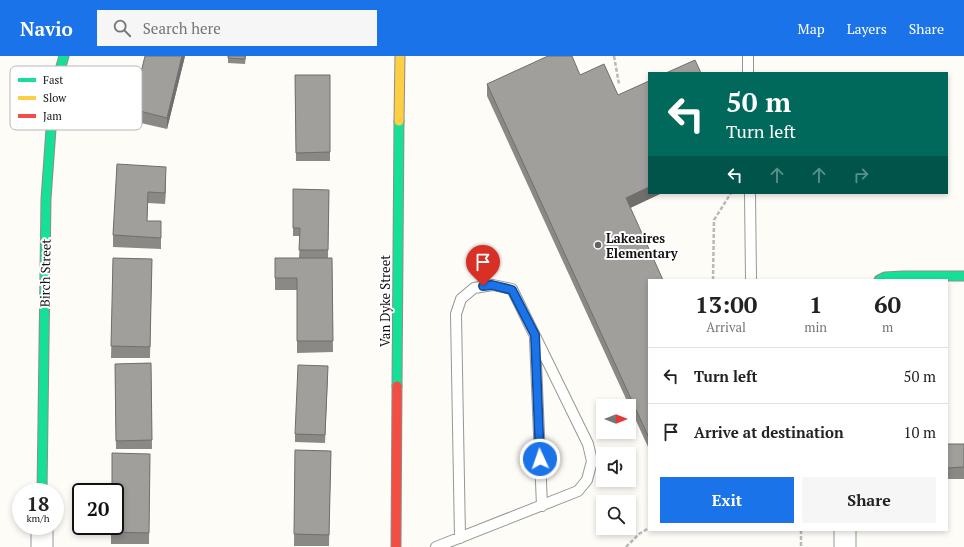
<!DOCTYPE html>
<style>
body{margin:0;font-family:"PT Serif",serif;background:#f6f6f6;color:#222;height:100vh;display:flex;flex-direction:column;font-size:15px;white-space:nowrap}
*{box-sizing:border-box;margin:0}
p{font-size:13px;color:#767676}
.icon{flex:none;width:22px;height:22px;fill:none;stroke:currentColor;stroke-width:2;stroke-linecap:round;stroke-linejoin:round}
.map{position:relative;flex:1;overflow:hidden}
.drawer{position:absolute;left:648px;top:223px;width:300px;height:252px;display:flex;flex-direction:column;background:#fff;border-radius:0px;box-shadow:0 2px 6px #0003}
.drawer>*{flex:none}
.hud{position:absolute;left:648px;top:16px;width:300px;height:122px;border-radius:0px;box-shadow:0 2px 6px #0003;background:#00695c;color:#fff;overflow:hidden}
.needle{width:26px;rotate:90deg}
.controls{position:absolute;left:596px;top:343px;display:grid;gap:8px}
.controls a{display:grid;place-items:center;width:40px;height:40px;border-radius:0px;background:#fff;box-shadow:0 2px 6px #0003;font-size:20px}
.speed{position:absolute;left:12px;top:427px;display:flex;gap:8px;font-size:20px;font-weight:700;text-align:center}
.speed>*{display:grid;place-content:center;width:52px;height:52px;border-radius:50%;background:#fff;box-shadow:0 2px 6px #0003;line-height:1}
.speed small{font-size:10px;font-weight:400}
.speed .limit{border:2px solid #111;border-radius:6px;background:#fff;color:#111}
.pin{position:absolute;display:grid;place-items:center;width:34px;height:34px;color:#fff;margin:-41px -17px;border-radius:50% 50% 50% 0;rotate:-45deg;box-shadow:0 0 4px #0007}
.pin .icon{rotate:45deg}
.me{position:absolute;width:44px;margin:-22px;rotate:357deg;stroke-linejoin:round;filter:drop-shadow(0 0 3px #0008)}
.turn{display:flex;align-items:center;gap:14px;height:84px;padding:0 12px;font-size:18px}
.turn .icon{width:52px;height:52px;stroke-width:2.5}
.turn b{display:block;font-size:28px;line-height:34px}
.lanes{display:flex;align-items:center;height:38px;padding:0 12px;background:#0003;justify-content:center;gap:20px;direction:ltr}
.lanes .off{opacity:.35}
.eta{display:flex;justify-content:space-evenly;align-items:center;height:68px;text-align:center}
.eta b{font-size:24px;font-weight:600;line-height:28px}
.button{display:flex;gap:8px;margin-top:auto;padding:8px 12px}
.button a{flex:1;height:46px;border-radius:0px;background:#1a73e8;color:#fff;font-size:16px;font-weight:600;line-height:46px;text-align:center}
.button a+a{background:#f6f6f6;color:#222}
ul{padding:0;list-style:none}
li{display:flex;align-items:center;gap:12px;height:56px;padding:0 12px;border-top:1px solid #e0e0e0}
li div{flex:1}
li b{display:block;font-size:15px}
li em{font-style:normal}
header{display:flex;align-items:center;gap:24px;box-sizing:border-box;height:56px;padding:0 20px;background:#1a73e8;color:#fff}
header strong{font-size:19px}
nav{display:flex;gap:22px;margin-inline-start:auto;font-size:14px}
.search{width:280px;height:36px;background:#f6f6f6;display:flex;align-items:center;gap:10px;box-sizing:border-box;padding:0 14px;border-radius:0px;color:#767676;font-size:15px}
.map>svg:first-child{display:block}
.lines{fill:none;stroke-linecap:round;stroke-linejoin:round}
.lane-casing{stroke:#979795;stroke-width:12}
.street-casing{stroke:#979795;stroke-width:23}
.fast-casing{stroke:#8e8d8b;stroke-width:11}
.slow-casing{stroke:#8e8d8b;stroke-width:11}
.jam-casing{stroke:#8e8d8b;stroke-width:11}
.path{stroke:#b9b9b8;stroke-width:2.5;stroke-dasharray:4 2;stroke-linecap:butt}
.lane{stroke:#fffffe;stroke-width:10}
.street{stroke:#fffffe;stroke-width:21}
.fast{stroke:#16e098;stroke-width:9}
.slow{stroke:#ffcf43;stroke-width:9}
.jam{stroke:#f24e42;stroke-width:9}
.wall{fill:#8a8986}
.shaded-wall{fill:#716f6d}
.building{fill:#a19f9c;stroke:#716f6d}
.route-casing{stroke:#114b97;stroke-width:10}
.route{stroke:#1a73e8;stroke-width:7}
.poi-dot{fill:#646362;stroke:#fff;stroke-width:1.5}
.labels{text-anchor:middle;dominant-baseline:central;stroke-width:4;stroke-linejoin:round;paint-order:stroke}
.poi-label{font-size:13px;font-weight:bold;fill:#111;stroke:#fff;text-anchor:start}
.street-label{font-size:13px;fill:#111;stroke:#fff}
.key{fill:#fff;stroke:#b8b8b8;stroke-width:1}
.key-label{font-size:11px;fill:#111}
</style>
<header>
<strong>Navio</strong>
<div class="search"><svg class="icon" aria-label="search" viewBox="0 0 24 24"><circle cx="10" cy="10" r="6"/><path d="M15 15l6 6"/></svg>Search here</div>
<nav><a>Map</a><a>Layers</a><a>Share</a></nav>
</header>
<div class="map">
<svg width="964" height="491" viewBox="0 0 964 491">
<rect width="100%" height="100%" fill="#fdfcf7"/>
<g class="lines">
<g class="lane-casing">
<path id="lane" d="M748 0V17
M750 137 751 224
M535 283 542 450
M436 491 578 435 587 424 592 405 588 388 512 233 493 229 474 232 461 243 456 258 460 482"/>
</g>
<g class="street-casing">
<path id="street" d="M42 491V470
M845 491V474"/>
</g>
<g class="fast-casing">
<path id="fast" d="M879 224 885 221 903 220H964
M397 330 399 65
M42 436 46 143 51 73 60 14 64 0"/>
</g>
<g class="slow-casing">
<path id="slow" d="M399 65 400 0"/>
</g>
<g class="jam-casing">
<path id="jam" d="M396 491 397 330"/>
</g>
<path class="path" d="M614 0 619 28
M713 224 714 164 731 137
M801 474V491
M626 491 639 478 649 472"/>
<use href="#lane" class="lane"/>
<use href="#street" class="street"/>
<use href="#fast" class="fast"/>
<use href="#slow" class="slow"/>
<use href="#jam" class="jam"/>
</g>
<path class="wall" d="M185 0 167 73 132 65V53Z
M228 0H246L245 8 228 7Z
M295 19H330V105H296Z
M580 19 649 137H662L630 152 649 224V393L487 40V28Z
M117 108 166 123 165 148 148 147 147 165 161 177V193L113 191V179Z
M293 133 329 134 328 202H332L333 296 297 297V234H275V202H314H299L300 180H293Z
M113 202 152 203 150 302H111Z
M151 307 152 393H116L115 308Z
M328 318 325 387 295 386V378Z
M947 388H964V423H947Z
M295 394 331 395 329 490H294Z
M150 398 149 488H111V470Z"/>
<path class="shaded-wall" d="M182 0H185L167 73V62Z
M166 111V123L165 148V137Z
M649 131V137H662L626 154V142Z"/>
<path class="building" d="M145 0H182L167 62 132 53Z
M228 0H245V3L228 2Z
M548 0H572L580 19 604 8 618 39 649 25V131L626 142 663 224H649V382L487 28Z
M695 4 701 17H666Z
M295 19H330V96L296 97Z
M117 108 166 111 165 137 148 136 147 165H161V182L113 179Z
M293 133 329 134 328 194H299L300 172H293Z
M113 202 152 203 150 291 111 290Z
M275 202H332L333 285H297V222H275Z
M151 307 152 384 116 385 115 308Z
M298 309 328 310 325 379 295 378Z
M947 388H964V411L947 412Z
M295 394 331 395 329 479 294 478Z
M112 397 150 398 149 477 111 476V470H115V436H112Z"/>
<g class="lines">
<g class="route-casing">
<path id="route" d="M483 230 492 229 512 234 535 279 540 403"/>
</g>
<use href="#route" class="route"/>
</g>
<circle class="poi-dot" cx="598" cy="189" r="4"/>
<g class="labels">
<g class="poi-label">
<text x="606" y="182">Lakeaires<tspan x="606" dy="15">Elementary</tspan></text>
</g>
<g class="street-label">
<text transform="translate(45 217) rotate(-89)">Birch Street</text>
<text transform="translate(385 245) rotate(-90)">Van Dyke Street</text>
</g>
</g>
<rect x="10" y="10" width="132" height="64" rx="6" class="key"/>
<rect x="18" y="22" width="18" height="4" fill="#16e098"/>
<rect x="18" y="40" width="18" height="4" fill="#ffcf43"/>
<rect x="18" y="58" width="18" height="4" fill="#f24e42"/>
<g class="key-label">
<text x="43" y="28">Fast</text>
<text x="43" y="46">Slow</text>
<text x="43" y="64">Jam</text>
</g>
</svg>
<div class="controls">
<a><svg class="needle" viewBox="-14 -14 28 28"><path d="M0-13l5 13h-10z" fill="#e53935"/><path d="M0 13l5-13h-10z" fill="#767676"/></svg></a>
<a><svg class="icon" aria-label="sound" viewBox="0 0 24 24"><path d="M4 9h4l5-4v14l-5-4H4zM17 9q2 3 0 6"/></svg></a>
<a><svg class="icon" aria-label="search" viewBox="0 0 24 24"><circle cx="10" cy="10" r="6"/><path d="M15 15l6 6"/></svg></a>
</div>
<div class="speed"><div>18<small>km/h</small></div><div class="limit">20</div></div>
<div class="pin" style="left:483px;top:230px;background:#d93025"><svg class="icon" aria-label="arrive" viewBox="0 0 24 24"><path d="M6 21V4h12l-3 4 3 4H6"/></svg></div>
<svg class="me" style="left:540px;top:403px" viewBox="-20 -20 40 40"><circle r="17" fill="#1a73e8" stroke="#fff" stroke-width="3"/><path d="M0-11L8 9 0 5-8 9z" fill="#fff"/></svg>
<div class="hud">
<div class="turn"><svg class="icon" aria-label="left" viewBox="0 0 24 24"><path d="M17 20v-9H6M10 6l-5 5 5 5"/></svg><div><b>50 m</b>Turn left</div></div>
<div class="lanes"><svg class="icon" aria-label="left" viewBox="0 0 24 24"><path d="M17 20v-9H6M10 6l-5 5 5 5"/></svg><svg class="icon off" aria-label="ahead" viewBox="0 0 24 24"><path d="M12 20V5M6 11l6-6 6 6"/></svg><svg class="icon off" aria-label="ahead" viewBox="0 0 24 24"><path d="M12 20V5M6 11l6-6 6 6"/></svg><svg class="icon off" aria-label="right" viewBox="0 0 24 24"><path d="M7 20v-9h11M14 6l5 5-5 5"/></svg></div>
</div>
<section class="drawer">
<div class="eta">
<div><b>13:00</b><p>Arrival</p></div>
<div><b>1</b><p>min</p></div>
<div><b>60</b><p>m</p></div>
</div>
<ul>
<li><svg class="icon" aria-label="left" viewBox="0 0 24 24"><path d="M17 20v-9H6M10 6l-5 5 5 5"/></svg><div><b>Turn left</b></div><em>50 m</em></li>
<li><svg class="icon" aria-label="arrive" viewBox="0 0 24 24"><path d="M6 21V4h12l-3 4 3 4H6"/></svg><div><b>Arrive at destination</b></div><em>10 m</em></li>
</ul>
<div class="button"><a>Exit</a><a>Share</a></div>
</section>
</div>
